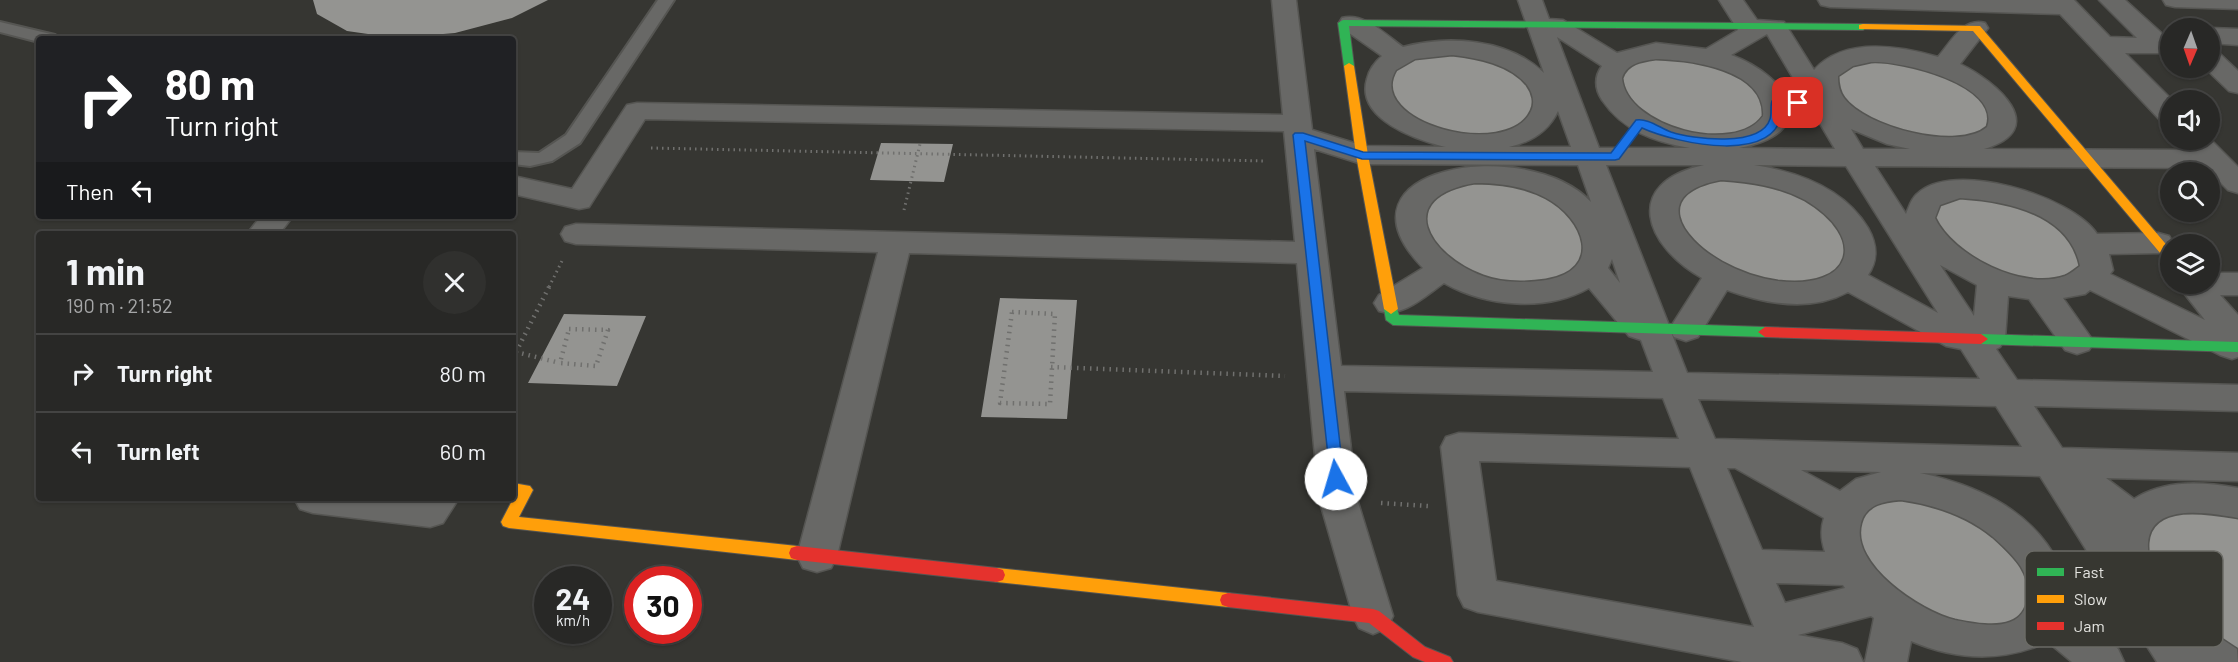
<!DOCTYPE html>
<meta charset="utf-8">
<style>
body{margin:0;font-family:Barlow,sans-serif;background:#30302e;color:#f1f3f6;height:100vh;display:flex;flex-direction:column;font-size:22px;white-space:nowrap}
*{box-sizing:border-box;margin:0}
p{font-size:20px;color:#a5a6a7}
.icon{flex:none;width:33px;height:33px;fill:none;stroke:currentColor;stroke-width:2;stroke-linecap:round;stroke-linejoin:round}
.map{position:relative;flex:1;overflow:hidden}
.sheet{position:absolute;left:36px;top:231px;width:480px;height:270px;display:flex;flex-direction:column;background:#282826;border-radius:6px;box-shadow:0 2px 4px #0004,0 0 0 2px #444443}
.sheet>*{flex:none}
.top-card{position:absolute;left:36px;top:36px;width:480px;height:183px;border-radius:6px;box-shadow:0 2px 4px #0004,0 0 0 2px #444443;background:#202124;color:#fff;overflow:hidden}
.needle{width:39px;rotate:182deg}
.tools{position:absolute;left:2160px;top:18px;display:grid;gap:12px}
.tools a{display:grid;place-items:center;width:60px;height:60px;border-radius:50%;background:#282826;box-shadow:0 2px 4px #0004,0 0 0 2px #444443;font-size:30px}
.speed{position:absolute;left:534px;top:566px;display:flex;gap:12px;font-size:30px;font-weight:700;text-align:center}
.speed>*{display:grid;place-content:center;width:78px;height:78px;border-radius:50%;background:#282826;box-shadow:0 2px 4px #0004,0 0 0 2px #444443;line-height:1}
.speed small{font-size:15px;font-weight:400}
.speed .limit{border:9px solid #d22;background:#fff;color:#111}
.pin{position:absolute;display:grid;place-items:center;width:51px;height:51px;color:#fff;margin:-26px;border-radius:12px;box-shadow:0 3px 9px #0006}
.me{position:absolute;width:66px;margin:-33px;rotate:354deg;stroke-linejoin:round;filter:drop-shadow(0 0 4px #0008)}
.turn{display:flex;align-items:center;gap:21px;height:126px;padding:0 30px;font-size:27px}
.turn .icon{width:78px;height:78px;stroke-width:2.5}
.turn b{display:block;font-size:42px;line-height:51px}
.then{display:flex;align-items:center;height:57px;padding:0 30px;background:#0003;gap:12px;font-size:22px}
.round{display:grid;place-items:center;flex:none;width:63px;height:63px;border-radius:32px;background:#30302e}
.overview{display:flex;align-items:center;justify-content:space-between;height:102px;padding:0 30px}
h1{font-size:36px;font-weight:700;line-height:45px}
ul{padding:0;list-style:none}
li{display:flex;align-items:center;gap:18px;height:78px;padding:0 30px;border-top:2px solid #444443}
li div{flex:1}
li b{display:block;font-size:22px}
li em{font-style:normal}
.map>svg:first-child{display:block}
.building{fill:#949491}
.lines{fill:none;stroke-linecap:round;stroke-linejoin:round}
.lane-casing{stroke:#555552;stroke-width:4}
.street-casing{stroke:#555552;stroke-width:3}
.fast-casing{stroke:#555552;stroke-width:2}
.slow-casing{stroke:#555552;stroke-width:2}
.jam-casing{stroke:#555552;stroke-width:2}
.path-far1{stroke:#70706e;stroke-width:3;stroke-dasharray:1.5 4;stroke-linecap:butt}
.path{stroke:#70706e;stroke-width:4.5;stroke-dasharray:1.5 5;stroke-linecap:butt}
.lane{fill:#686866;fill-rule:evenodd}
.street{fill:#686866;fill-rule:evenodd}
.fast{fill:#30b455;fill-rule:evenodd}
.slow{fill:#ff9f0a;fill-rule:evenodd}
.jam{fill:#e5322d;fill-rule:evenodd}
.route{fill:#1a73e8;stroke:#114b97;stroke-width:1.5}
.key{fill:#373731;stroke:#6b6b66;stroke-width:1.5}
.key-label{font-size:16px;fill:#e4e4e0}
</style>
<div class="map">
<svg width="2238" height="662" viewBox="0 0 2238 662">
<rect width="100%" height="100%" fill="#363632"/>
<path class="building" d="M313 0H548L512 18 455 33 396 38 347 31 317 14Z
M1466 53 1512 68 1537 96 1528 122 1512 130 1491 135 1467 136 1421 124 1391 101 1389 75 1400 63 1418 55Z
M1671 54 1729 67 1768 96 1763 127 1715 139 1683 135 1630 110 1616 78 1626 65Z
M1867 58 1938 68 1991 103 1992 129 1955 143 1871 123 1836 95 1837 70Z
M881 143 953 144 944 182 870 180Z
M1737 177 1803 193 1850 231 1847 271 1794 287 1722 268 1679 227 1676 207 1686 191 1708 180Z
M1480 179 1537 187 1592 235 1583 269 1543 287 1515 288 1461 273 1420 225 1435 194Z
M1976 195 2003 199 2057 222 2082 255 2078 269 2063 279 2039 282 2009 278 1955 252 1933 219 1939 206 1954 198Z
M1000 298 1077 300 1067 419 981 417Z
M564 314 646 316 617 386 528 383Z
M1889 495 1970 511 2033 570 2035 613 2019 629 1927 623 1855 556V515Z
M2238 509V662H2232L2214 652 2135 555 2151 515Z"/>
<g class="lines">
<g class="lane-casing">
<path id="lane" d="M658 0H674L580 143 552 161 530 166 513 164V152L539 153 566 135Z
M0 22 55 35 58 39H39V42L0 32Z"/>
</g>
<g class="street-casing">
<path id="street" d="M1272 0H1296L1312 130 1364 146 1446 147C1417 140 1355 119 1367 79 1369 70 1375 62 1382 56L1342 28 1339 23 1342 18C1364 12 1386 35 1403 47 1448 35 1508 38 1544 73L1518 0H1542L1549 19 1563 20 1617 53 1656 43 1706 49 1738 30 1719 0H1743L1757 20 1784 22 1814 70C1845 36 1900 46 1938 57 1951 42 1963 17 1985 23L1988 28 1960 64C1996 81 2052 129 1984 149L2189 150 2183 142 2185 140 2210 139 2238 167V193L2228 190 2206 168 1875 166 1906 214C1909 207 1911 199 1917 194 1952 159 2072 196 2097 234L2158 233 2169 236 2173 243 2169 250 2158 253 2109 254 2113 270 2110 274 2205 320 2177 284H2210V273H2238V295H2220L2238 315V357L2232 359 2220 355 2090 290 2085 294 2063 298 2094 342 2089 350 2077 354 2065 350 2029 299 2008 296 2005 339 2000 347 1996 349 2017 380 2238 385V411L2034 406 2062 448 2238 453V481L2106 478 2134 499C2165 479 2204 482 2238 488V518C2210 513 2151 502 2148 543 2147 560 2155 577 2165 590 2184 614 2211 632 2237 649L2238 662H2157L2119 602 2068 598 2066 608 2118 649 2124 662H2072L2048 642C2003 662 1958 661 1911 641L1907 662H1865L1874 618 1871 616 1798 635 1842 643 1857 649 1863 662H1742L1478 612 1464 607 1458 595 1441 447 1446 437 1459 433 1679 439 1663 398 1344 391 1357 499 1393 616 1387 628 1373 634 1359 628 1353 616 1319 499 1297 263 909 253 837 556 831 568 817 572 803 568 797 556 878 252 576 244 565 241 561 234 565 227 576 224 1295 242 1284 131 645 119 589 207 579 209 513 194V176L572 189 627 105 637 103 1283 115ZM1767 34 1835 149 1739 148C1823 132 1790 77 1731 55ZM1557 37 1602 66C1594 77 1595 89 1602 100 1623 131 1655 142 1690 148H1599ZM1452 55C1478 58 1510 64 1527 85 1533 93 1535 103 1531 111 1508 161 1364 123 1396 70L1415 59ZM1656 59C1690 60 1766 69 1763 116 1735 156 1626 127 1622 78 1627 63 1642 61 1656 59ZM1871 62C1900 60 2002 84 1987 127 1958 152 1865 127 1844 98 1839 91 1838 84 1838 76L1853 66ZM1558 111 1571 147H1509C1531 142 1548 132 1558 111ZM1851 129 1887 144 1910 149H1863ZM1314 149 1362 164 1578 165 1591 202C1529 135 1323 165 1423 268L1379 295 1374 303 1379 311C1403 318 1425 296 1444 283 1486 307 1547 312 1589 288L1629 336 1641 340 1653 372 1341 366ZM1606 165H1704C1621 183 1645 246 1702 278L1670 328ZM1754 165 1846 166 1938 313 1868 275C1879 259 1877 244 1868 228 1844 188 1798 172 1754 165ZM1721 180C1750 182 1779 186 1805 200 1869 238 1853 290 1778 281 1758 278 1740 272 1722 262 1678 237 1652 193 1721 180ZM1475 183C1500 183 1524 186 1546 198 1585 219 1604 270 1546 280 1526 283 1502 283 1483 276 1427 255 1393 197 1475 183ZM1960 198C2007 201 2069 213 2080 266 2076 269 2070 274 2065 276 2023 291 1953 256 1935 218L1940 205ZM1612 259 1620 283 1608 268ZM1940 265 1977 285 1974 316ZM1727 290C1765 304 1811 312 1848 292L1946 346 1961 349 1980 379 1687 373 1671 332 1674 337 1686 341 1698 337ZM1698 399 1996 406 2022 447 1715 439ZM1479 461 1690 467 1754 627 1496 581ZM1727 468H1735L1824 518C1820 530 1821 540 1825 552L1762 550ZM1801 470 1881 472 1856 479 1840 491ZM1920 473 2040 476 2097 567 2059 564C2032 510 1977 485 1920 473ZM1901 500C1935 505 1966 515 1993 537 2003 546 2014 556 2021 567 2032 585 2032 614 2010 622 1994 628 1971 623 1955 620 1921 612 1849 565 1861 523 1866 504 1885 501 1901 500ZM1776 583 1843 585 1845 588 1785 603Z
M1818 0H2074L2110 37 2137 38 2099 0H2125L2167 38 2170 39V53H2125L2172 100 2170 122 2160 120 2060 14 1830 7 1821 5Z
M2163 0H2238V9L2175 7 2166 5Z
M2210 28 2238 29V45L2210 43Z
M2210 50 2219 53 2238 71V93L2229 91 2205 68H2210Z
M261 216H293L279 234H247Z
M294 498H459L443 523 430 527 313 513 300 509Z"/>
</g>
<g class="fast-casing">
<path id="fast" d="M1343 20 1863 24 1868 27 1863 30 1349 26 1354 66 1349 69 1344 66 1338 23Z
M1391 304 1396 306 1399 315 1765 327 1772 332 1765 337 1393 325 1386 320 1384 309Z
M1981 334 2238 342V352L1981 344 1974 339Z"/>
</g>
<g class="slow-casing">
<path id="slow" d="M1863 24 1980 26 2170 249V261L2166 260 1973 31 1859 29V25Z
M1349 63 1354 66 1368 155 1398 309 1391 314 1384 309 1356 155 1344 66Z
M513 483 530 486 533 490 519 517 797 546 803 548 805 553 803 558 797 560 509 528 503 526 501 522 515 495H513Z
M997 568 1228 593 1234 595 1236 600 1234 605 1228 607 997 582 991 580 989 575 991 570Z"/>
</g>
<g class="jam-casing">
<path id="jam" d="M1765 327 1981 334 1988 339 1981 344 1765 337 1758 332Z
M797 546 997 568 1003 570 1005 575 1003 580 997 582 797 560 791 558 789 553 791 548Z
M1228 593 1373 609 1379 611 1425 647 1450 657 1453 662H1425L1413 657 1369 623 1228 607 1222 605 1220 600 1222 595Z"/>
</g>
<path class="path-far1" d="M651 148 1265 161
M904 210 920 144
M549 287 562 261"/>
<path class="path" d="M1012 312 1055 314 1050 404 1000 403Z
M569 329 608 330 596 366 560 363Z
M516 352 550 285
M513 358 516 352 560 363
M1051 367 1285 376
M1381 503 1428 506"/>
<use href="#lane" class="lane"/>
<use href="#street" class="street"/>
<use href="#fast" class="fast"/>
<use href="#slow" class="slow"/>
<use href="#jam" class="jam"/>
</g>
<path class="route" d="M1798 99 1802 100V105L1782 106C1783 168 1675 143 1642 128L1619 159 1615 160 1362 159 1305 141 1344 479 1341 483H1331L1293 135 1295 133H1303L1363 152 1611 153 1636 120C1648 118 1660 128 1671 132 1692 139 1761 148 1770 119 1772 113 1770 106 1772 101Z"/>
<rect x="2025" y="551" width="198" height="96" rx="9" class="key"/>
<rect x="2037" y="568" width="27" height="8" fill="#30b455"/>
<rect x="2037" y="595" width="27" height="8" fill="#ff9f0a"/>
<rect x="2037" y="622" width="27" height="8" fill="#e5322d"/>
<g class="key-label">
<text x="2074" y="578">Fast</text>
<text x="2074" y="605">Slow</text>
<text x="2074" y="632">Jam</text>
</g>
</svg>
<div class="tools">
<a><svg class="needle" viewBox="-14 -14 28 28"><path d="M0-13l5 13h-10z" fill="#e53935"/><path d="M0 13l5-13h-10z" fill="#a5a6a7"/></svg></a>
<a><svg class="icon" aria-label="sound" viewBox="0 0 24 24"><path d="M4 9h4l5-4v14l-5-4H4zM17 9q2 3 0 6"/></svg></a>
<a><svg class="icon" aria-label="search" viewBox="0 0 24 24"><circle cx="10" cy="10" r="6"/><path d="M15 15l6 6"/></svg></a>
<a><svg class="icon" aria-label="layers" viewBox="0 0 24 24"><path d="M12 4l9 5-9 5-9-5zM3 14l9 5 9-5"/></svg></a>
</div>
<div class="speed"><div>24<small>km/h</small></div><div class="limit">30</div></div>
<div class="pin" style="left:1798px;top:103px;background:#d93025"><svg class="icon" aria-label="arrive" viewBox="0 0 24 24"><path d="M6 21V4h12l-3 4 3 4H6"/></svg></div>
<svg class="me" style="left:1336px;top:479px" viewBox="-20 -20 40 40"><circle r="19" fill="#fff"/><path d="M0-13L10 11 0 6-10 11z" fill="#1a73e8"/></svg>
<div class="top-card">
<div class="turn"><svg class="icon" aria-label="right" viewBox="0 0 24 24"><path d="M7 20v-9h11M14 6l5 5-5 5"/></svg><div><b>80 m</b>Turn right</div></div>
<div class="then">Then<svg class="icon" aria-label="left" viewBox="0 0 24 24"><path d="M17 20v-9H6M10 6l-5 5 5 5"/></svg></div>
</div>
<section class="sheet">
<div class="overview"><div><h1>1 min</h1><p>190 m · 21:52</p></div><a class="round"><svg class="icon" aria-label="close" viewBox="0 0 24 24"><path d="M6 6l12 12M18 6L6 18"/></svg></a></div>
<ul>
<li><svg class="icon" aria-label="right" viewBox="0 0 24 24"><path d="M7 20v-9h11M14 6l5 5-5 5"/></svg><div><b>Turn right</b></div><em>80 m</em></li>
<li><svg class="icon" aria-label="left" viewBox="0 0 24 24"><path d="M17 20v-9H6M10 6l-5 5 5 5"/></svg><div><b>Turn left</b></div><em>60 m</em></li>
</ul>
</section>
</div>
